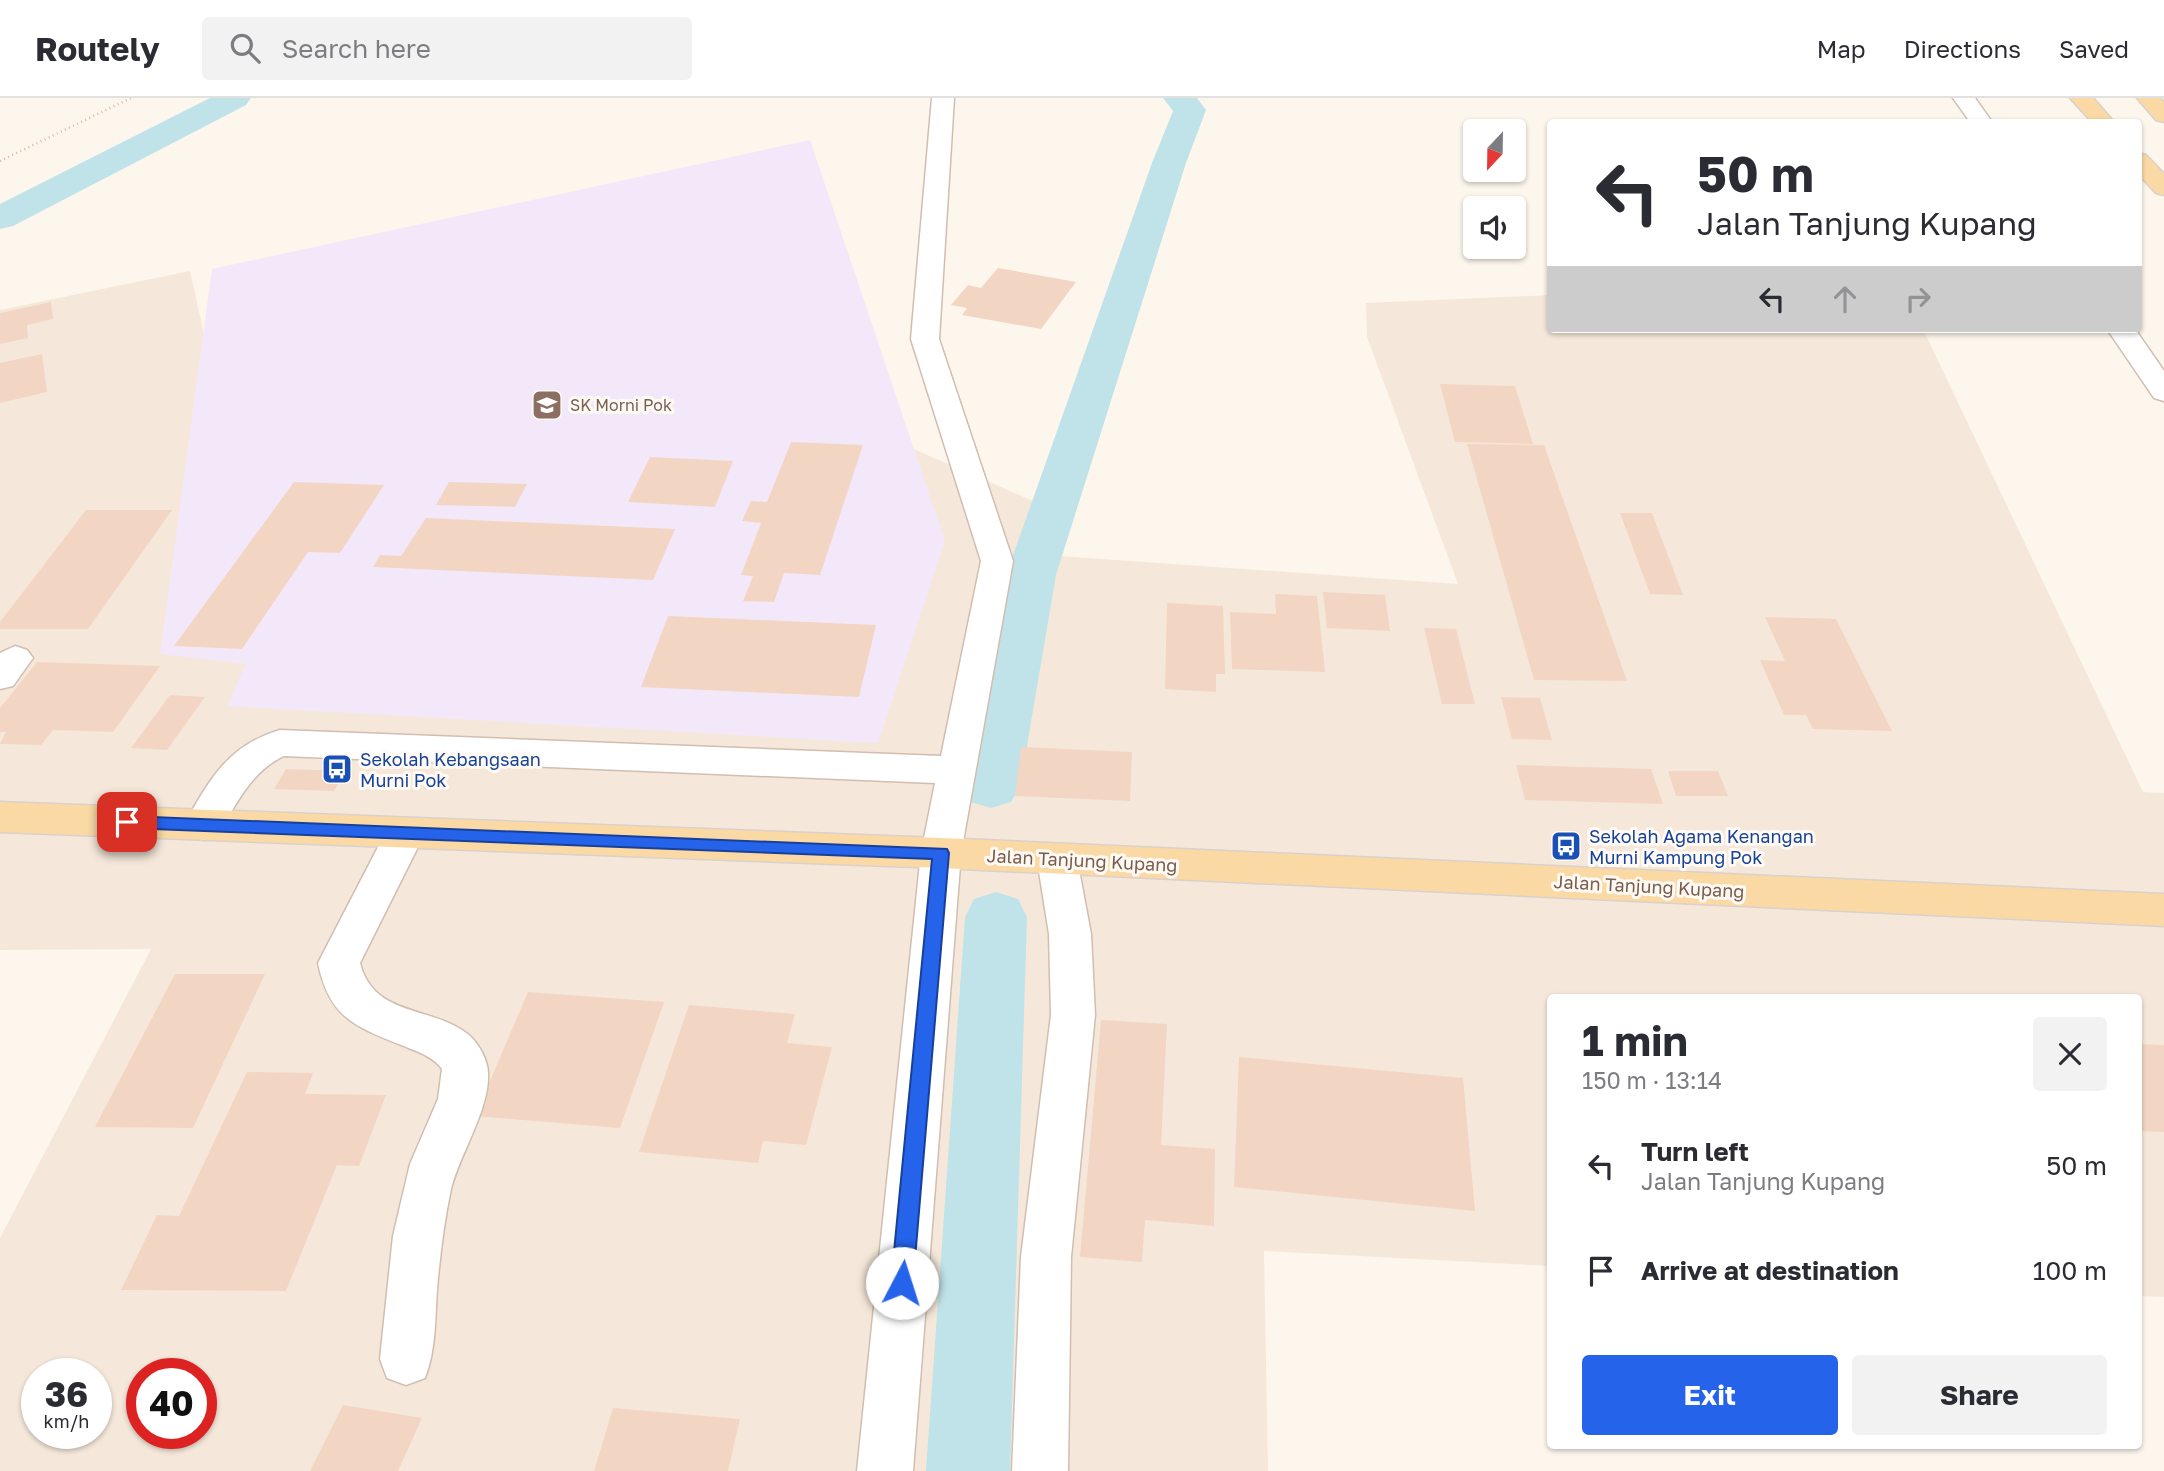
<!DOCTYPE html>
<meta charset="utf-8">
<style>
body{margin:0;font-family:"Golos Text",sans-serif;background:#f2f2f3;color:#2b2b33;height:100vh;display:flex;flex-direction:column;font-size:26px;white-space:nowrap}
*{box-sizing:border-box;margin:0}
p{font-size:23px;color:#7c7c81}
.icon{flex:none;width:38px;height:38px;fill:none;stroke:currentColor;stroke-width:2;stroke-linecap:round;stroke-linejoin:round}
.map{position:relative;flex:1;overflow:hidden}
.details{position:absolute;left:1547px;top:896px;width:595px;height:455px;display:flex;flex-direction:column;background:#fff;border-radius:7px;box-shadow:0 2px 5px #0004}
.details>*{flex:none}
.guide{position:absolute;left:1547px;top:21px;width:595px;height:214px;border-radius:7px;box-shadow:0 2px 5px #0004;background:#fff;color:#2b2b33;overflow:hidden}
.needle{width:46px;rotate:202deg}
.buttons{position:absolute;left:1463px;top:21px;display:grid;gap:14px}
.buttons a{display:grid;place-items:center;width:63px;height:63px;border-radius:7px;background:#fff;box-shadow:0 2px 5px #0004;font-size:35px}
.speed{position:absolute;left:21px;top:1260px;display:flex;gap:14px;font-size:35px;font-weight:700;text-align:center}
.speed>*{display:grid;place-content:center;width:91px;height:91px;border-radius:50%;background:#fff;box-shadow:0 2px 5px #0004;line-height:1}
.speed small{font-size:18px;font-weight:400}
.speed .limit{border:10px solid #d22;background:#fff;color:#111}
.pin{position:absolute;display:grid;place-items:center;width:60px;height:60px;color:#fff;margin:-30px;border-radius:14px;box-shadow:0 4px 10px #0006}
.me{position:absolute;width:77px;margin:-38px;rotate:5deg;stroke-linejoin:round;filter:drop-shadow(0 0 5px #0008)}
.turn{display:flex;align-items:center;gap:24px;height:147px;padding:0 35px;font-size:32px}
.turn .icon{width:91px;height:91px;stroke-width:2.5}
.turn b{display:block;font-size:49px;line-height:60px}
.lanes{display:flex;align-items:center;height:66px;padding:0 35px;background:#0003;justify-content:center;gap:35px;direction:ltr}
.lanes .off{opacity:.35}
.round{display:grid;place-items:center;flex:none;width:74px;height:74px;border-radius:7px;background:#f2f2f3}
.head{display:flex;align-items:center;justify-content:space-between;height:119px;padding:0 35px}
h1{font-size:42px;font-weight:700;line-height:52px}
.cta{display:flex;gap:14px;margin-top:auto;padding:14px 35px}
.cta a{flex:1;height:80px;border-radius:7px;background:#2563eb;color:#fff;font-size:28px;font-weight:700;line-height:80px;text-align:center}
.cta a+a{background:#f2f2f3;color:#2b2b33}
ul{padding:0;list-style:none}
li{display:flex;align-items:center;gap:21px;height:105px;padding:0 35px}
li div{flex:1}
li b{display:block;font-size:26px}
li em{font-style:normal}
header{display:flex;align-items:center;gap:42px;box-sizing:border-box;height:98px;padding:0 35px;background:#fff;border-bottom:2px solid #e1e1e2}
header strong{font-size:33px}
nav{display:flex;gap:38px;margin-inline-start:auto;font-size:24px}
.search{width:490px;height:63px;background:#f2f2f3;display:flex;align-items:center;gap:18px;box-sizing:border-box;padding:0 24px;border-radius:7px;color:#7c7c81;font-size:26px}
.map>svg:first-child{display:block}
.residential{fill:#f5e8da;fill-rule:evenodd}
.education{fill:#f3e8fa}
.lines{fill:none;stroke-linecap:round;stroke-linejoin:round}
.canal{fill:#bfe3e8;fill-rule:evenodd}
.building{fill:#f3d5c3}
.minor-casing{stroke:#d1beb0;stroke-width:3}
.major-casing{stroke:#dad1cd;stroke-width:3}
.path{stroke:#d9b8a5;stroke-width:2.5;stroke-dasharray:1 3.5;stroke-linecap:butt}
.minor{fill:#fff;fill-rule:evenodd}
.major{fill:#fbd9a5;fill-rule:evenodd}
.route{fill:#2563eb;stroke:#184099;stroke-width:2}
.labels{text-anchor:middle;dominant-baseline:central;stroke-width:6;stroke-linejoin:round;paint-order:stroke}
.far-education-label{font-size:16px;fill:#785e54;stroke:#fffaf3;text-anchor:start}
.transit-label{font-size:18px;fill:#164399;stroke:#fffaf3;text-anchor:start}
.street-label{font-size:18px;fill:#7a5c4d;stroke:#fffaf3}
</style>
<header>
<strong>Routely</strong>
<div class="search"><svg class="icon" aria-label="search" viewBox="0 0 24 24"><circle cx="10" cy="10" r="6"/><path d="M15 15l6 6"/></svg>Search here</div>
<nav><a>Map</a><a>Directions</a><a>Saved</a></nav>
</header>
<div class="map">
<svg width="2164" height="1373" viewBox="0 0 2164 1373">
<rect width="100%" height="100%" fill="#fdf6ec"/>
<path class="residential" d="M190 173 222 317 822 311 1040 406 1017 455 1458 486 1367 239 1366 205 1550 197V231H1923L2143 694 2164 695V1199L2139 1198 2138 900H1550V1168L1264 1153 1268 1373H0V1140L151 851 0 852V212ZM37 1276H96V1335H37ZM142 1276H201V1335H142Z"/>
<path class="education" d="M810 42 945 443 878 645 227 608 246 566 160 556 212 171Z"/>
<g class="lines">
<path class="canal" d="M210 0H251L246 7 13 128 0 131V106Z
M1163 0H1197L1206 12 1186 65 1056 477 1020 689 1011 704 991 710 971 704 962 689 1006 477 1152 65 1173 13Z
M996 794 1018 801 1027 819 1010 1373H926L965 819 974 801Z"/>
</g>
<path class="building" d="M998 170 1076 184 1041 231 962 217 967 210 951 207 968 187 981 190Z
M51 204 53 221 27 227 28 240 0 246V215Z
M42 256 47 294 0 305V265Z
M1440 286 1515 288 1533 346 1455 344Z
M791 344 863 347 820 477 784 475 774 504 743 503 753 478 741 477 761 425 742 423 751 403 767 404Z
M1467 346 1544 347 1627 583 1534 582Z
M650 359 733 363 715 409 628 404Z
M294 384 384 387 340 455 308 454 242 551 174 548Z
M449 384 527 386 515 409 436 407Z
M86 412H172L88 531H0V524Z
M1620 415H1652L1683 497 1650 496Z
M426 420 675 431 653 482 373 469 380 457 401 458Z
M1323 494 1385 497 1390 533 1327 530Z
M1275 496 1317 498 1325 574 1232 571 1230 514 1276 516Z
M1167 505 1223 508 1225 576H1216V594L1165 591Z
M668 518 876 527 859 599 641 589Z
M1765 519 1836 521 1892 633 1813 631 1806 617H1784L1760 562 1785 563Z
M1424 530 1456 531 1475 606H1442Z
M37 564 160 568 113 634 53 632 41 647 0 646 6 634H0V610Z
M170 597 205 599 167 652 131 650Z
M1501 599 1540 600 1552 642 1512 641Z
M1021 649 1132 654 1130 703 1015 698Z
M1516 667 1651 671 1663 706 1525 702Z
M286 671 346 673 334 693 274 691Z
M1668 673H1718L1728 698H1676Z
M175 876H265L193 1030 95 1029Z
M528 894 664 904 620 1030 475 1018Z
M689 907 795 916 787 945 832 949 806 1047 763 1043 758 1065 639 1054Z
M1101 922 1167 926 1161 1047 1215 1051 1214 1128 1145 1122 1142 1164 1080 1159Z
M2138 946 2164 947V1034L2138 1033Z
M1239 959 1463 980 1475 1113 1234 1089Z
M247 974 313 975 305 996 386 997 359 1068 337 1067 286 1193 121 1192 157 1117 179 1118Z
M343 1307 422 1320 398 1373H310Z
M613 1310 740 1321 728 1373H594Z"/>
<g class="lines">
<g class="minor-casing">
<path id="minor" d="M932 0H954L939 241 1013 463 961 755 913 1373H857L921 755 935 685 284 658C251 673 235 708 218 737L204 742 190 737 184 727C209 682 228 647 280 632L941 658 981 463 911 241Z
M1953 0H1975L1992 24H1970Z
M2107 231H2135L2164 273V303L2154 300Z
M15 548 27 552 33 560 13 588 0 591V555Z
M405 720 419 724 425 735 360 865C374 921 435 907 470 938 479 946 488 963 488 975 490 1011 460 1055 451 1091 444 1124 440 1157 437 1191 435 1221 436 1252 425 1280L406 1287 387 1280 380 1261 393 1138 410 1066 438 1001 442 971C435 961 422 955 411 951 360 930 330 924 318 865L391 724Z
M1057 746 1071 750 1077 761 1091 836 1095 917 1071 1159 1068 1373H1012L1021 1159 1051 917 1049 836 1037 761 1043 750Z"/>
</g>
<g class="major-casing">
<path id="major" d="M2070 0H2093L2114 24H2092Z
M2137 0H2160L2164 4V24L2156 22Z
M2138 55 2146 57 2164 76V97L2156 95 2138 76Z
M0 704 941 740 2164 796V828L941 770 0 734Z"/>
</g>
<path class="path" d="M0 63 131 0"/>
<use href="#minor" class="minor"/>
<use href="#major" class="major"/>
</g>
<path class="route" d="M127 718 947 751 949 755 913 1185 909 1192 902 1195 894 1192 891 1185 932 761 127 730 119 724Z"/>
<defs>
<g id="school-square" transform="scale(1.575)"><rect x="-9" y="-9" width="18" height="18" rx="4" fill="#8d6e63" stroke="#fffaf3"/><path d="M0-5L7-2L0 1L-7-2ZM-4 1L0 2.5L4 1V4Q0 6-4 4Z" fill="#fff"/></g>
<g id="bus-square" transform="scale(1.575)"><rect x="-9" y="-9" width="18" height="18" rx="4" fill="#1a4fb4" stroke="#fffaf3"/><path d="M-5-6H5V4H4V6H2V4H-2V6H-4V4H-5ZM-3.5-4V0h7V-4ZM-3.5 1.2v1.5H-2V1.2ZM2 1.2v1.5H3.5V1.2Z" fill="#fff"/></g>
</defs>
<g fill-rule="evenodd">
<use href="#school-square" x="547" y="307"/>
<use href="#bus-square" x="337" y="671"/>
<use href="#bus-square" x="1566" y="748"/>
</g>
<g class="labels">
<g class="far-education-label">
<text x="570" y="307">SK Morni Pok</text>
</g>
<g class="transit-label">
<text x="360" y="661">Sekolah Kebangsaan<tspan x="360" dy="21">Murni Pok</tspan></text>
<text x="1589" y="738">Sekolah Agama Kenangan<tspan x="1589" dy="21">Murni Kampung Pok</tspan></text>
</g>
<g class="street-label">
<text transform="translate(1082 762) rotate(3)">Jalan Tanjung Kupang</text>
<text transform="translate(1649 788) rotate(3)">Jalan Tanjung Kupang</text>
</g>
</g>
</svg>
<div class="buttons">
<a><svg class="needle" viewBox="-14 -14 28 28"><path d="M0-13l5 13h-10z" fill="#e53935"/><path d="M0 13l5-13h-10z" fill="#7c7c81"/></svg></a>
<a><svg class="icon" aria-label="sound" viewBox="0 0 24 24"><path d="M4 9h4l5-4v14l-5-4H4zM17 9q2 3 0 6"/></svg></a>
</div>
<div class="speed"><div>36<small>km/h</small></div><div class="limit">40</div></div>
<div class="pin" style="left:127px;top:724px;background:#d93025"><svg class="icon" aria-label="arrive" viewBox="0 0 24 24"><path d="M6 21V4h12l-3 4 3 4H6"/></svg></div>
<svg class="me" style="left:902px;top:1185px" viewBox="-20 -20 40 40"><circle r="19" fill="#fff"/><path d="M0-13L10 11 0 6-10 11z" fill="#2563eb"/></svg>
<div class="guide">
<div class="turn"><svg class="icon" aria-label="left" viewBox="0 0 24 24"><path d="M17 20v-9H6M10 6l-5 5 5 5"/></svg><div><b>50 m</b>Jalan Tanjung Kupang</div></div>
<div class="lanes"><svg class="icon" aria-label="left" viewBox="0 0 24 24"><path d="M17 20v-9H6M10 6l-5 5 5 5"/></svg><svg class="icon off" aria-label="ahead" viewBox="0 0 24 24"><path d="M12 20V5M6 11l6-6 6 6"/></svg><svg class="icon off" aria-label="right" viewBox="0 0 24 24"><path d="M7 20v-9h11M14 6l5 5-5 5"/></svg></div>
</div>
<section class="details">
<div class="head"><div><h1>1 min</h1><p>150 m · 13:14</p></div><a class="round"><svg class="icon" aria-label="close" viewBox="0 0 24 24"><path d="M6 6l12 12M18 6L6 18"/></svg></a></div>
<ul>
<li><svg class="icon" aria-label="left" viewBox="0 0 24 24"><path d="M17 20v-9H6M10 6l-5 5 5 5"/></svg><div><b>Turn left</b><p>Jalan Tanjung Kupang</p></div><em>50 m</em></li>
<li><svg class="icon" aria-label="arrive" viewBox="0 0 24 24"><path d="M6 21V4h12l-3 4 3 4H6"/></svg><div><b>Arrive at destination</b></div><em>100 m</em></li>
</ul>
<div class="cta"><a>Exit</a><a>Share</a></div>
</section>
</div>
